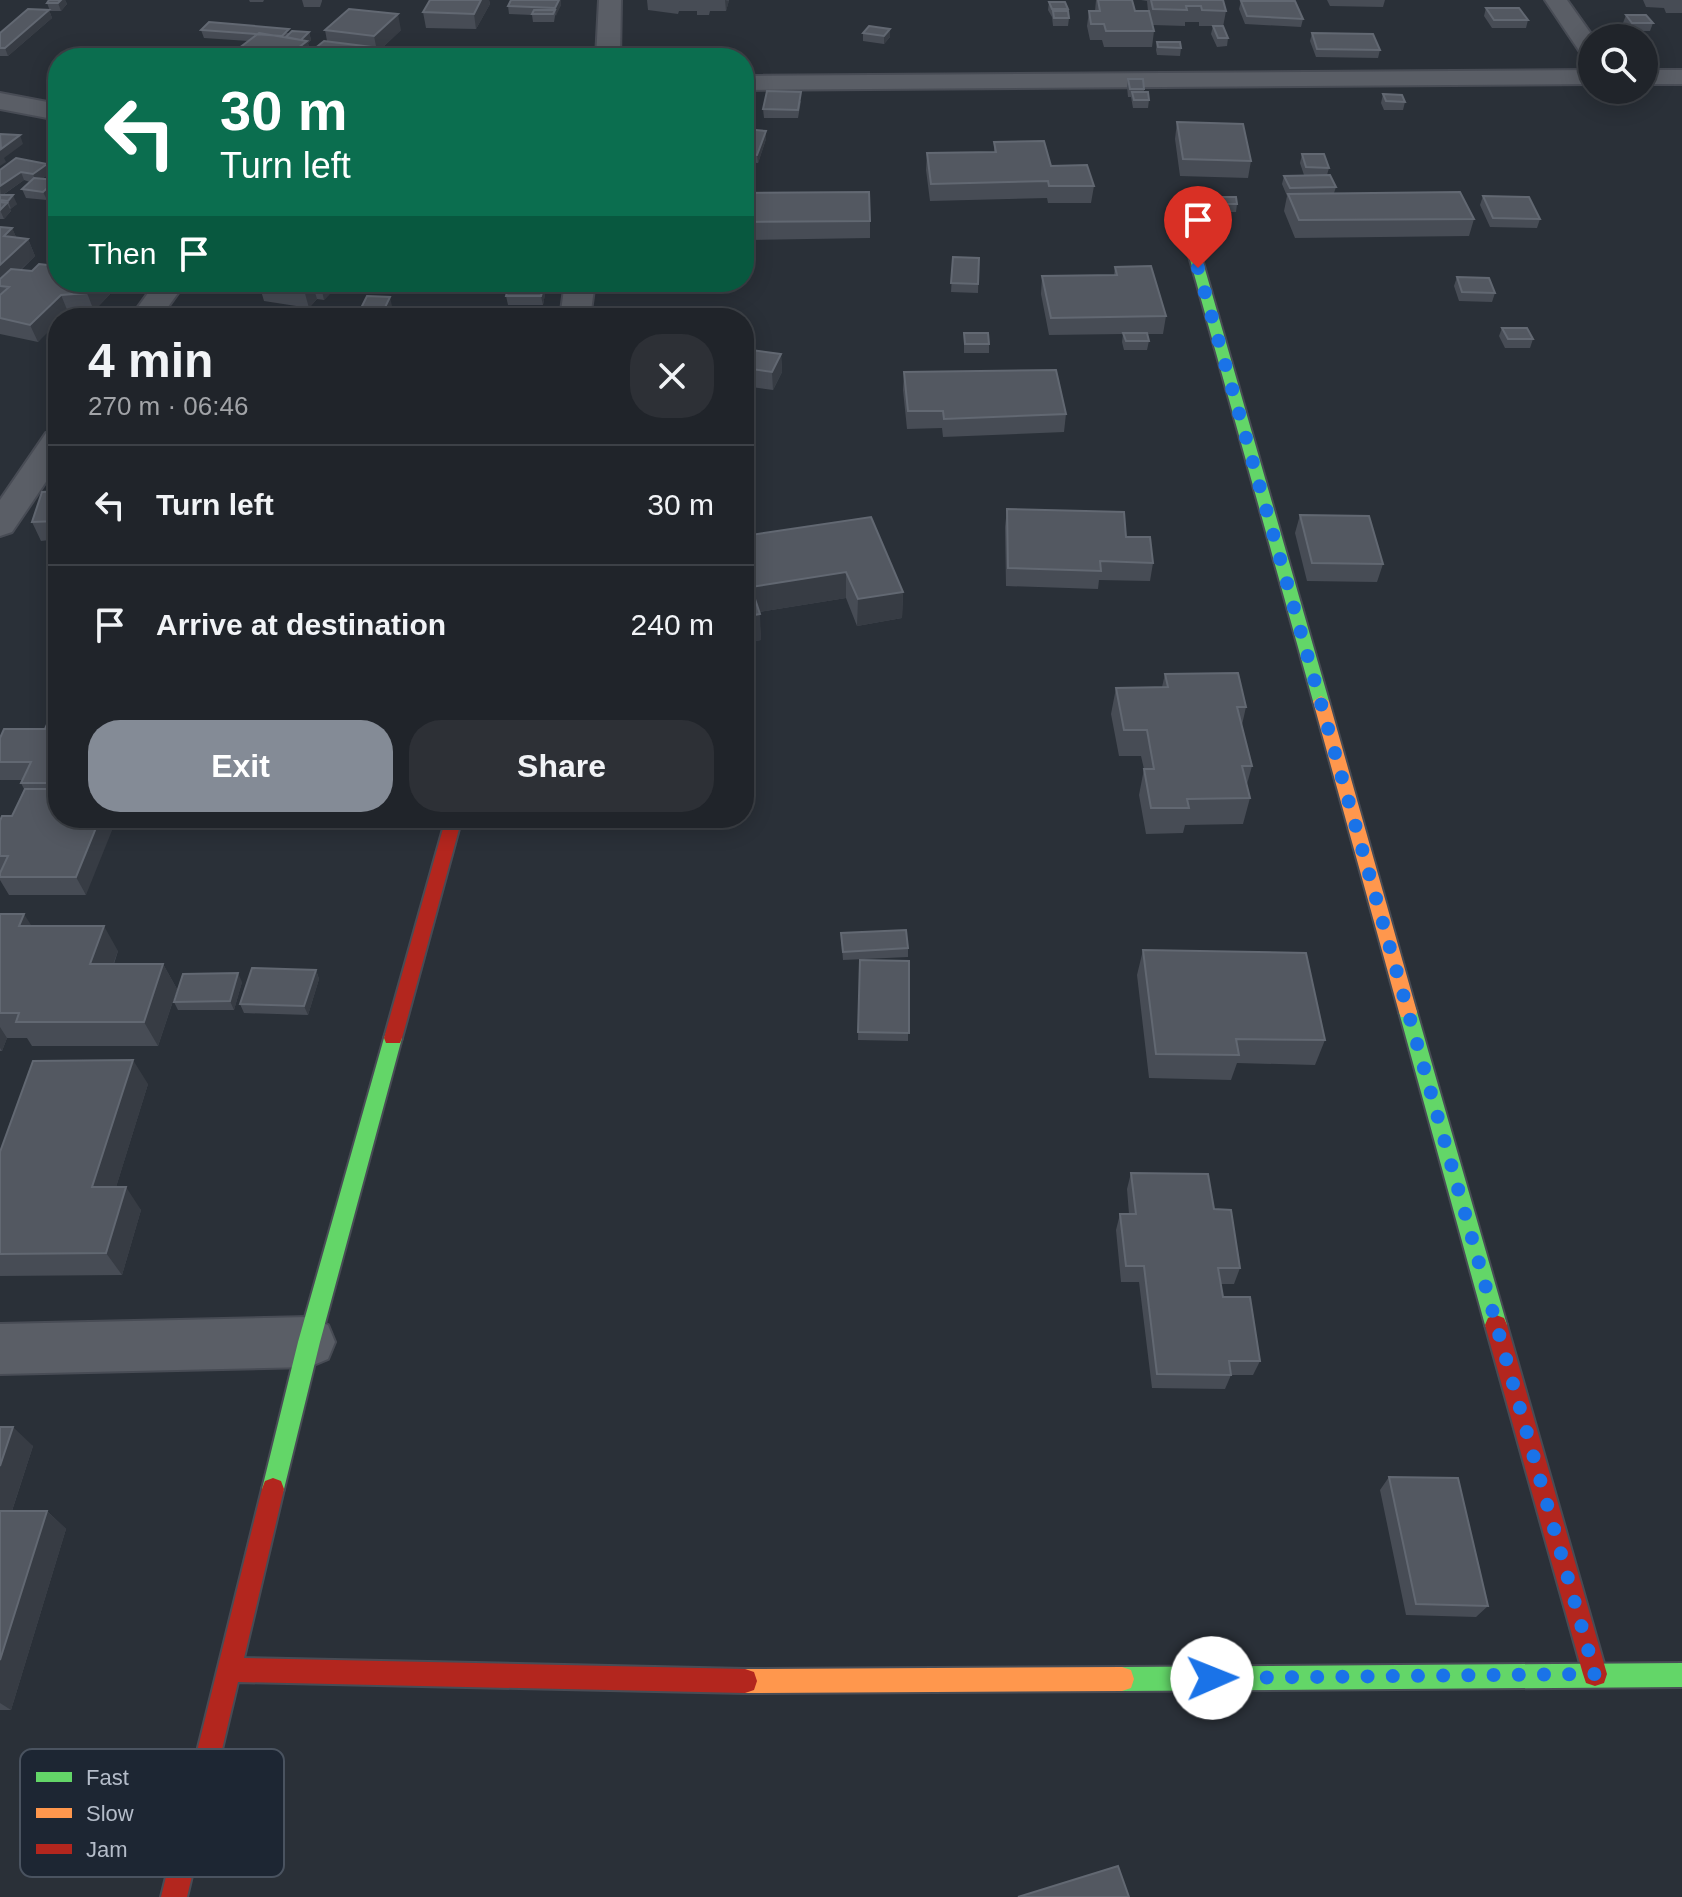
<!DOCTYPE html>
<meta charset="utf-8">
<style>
body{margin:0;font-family:Arial,sans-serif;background:#2d3036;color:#f1f3f6;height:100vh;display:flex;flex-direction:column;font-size:30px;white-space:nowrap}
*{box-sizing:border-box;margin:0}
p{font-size:26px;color:#a2a4a8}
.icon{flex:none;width:44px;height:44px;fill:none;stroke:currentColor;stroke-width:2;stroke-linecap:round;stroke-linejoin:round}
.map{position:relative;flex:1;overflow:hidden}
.side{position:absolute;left:48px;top:308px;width:706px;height:520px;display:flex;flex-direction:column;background:#20242a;border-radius:32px;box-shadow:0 4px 20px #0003,0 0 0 2px #3d4147}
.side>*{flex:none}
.guide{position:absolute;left:48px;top:48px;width:706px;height:244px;border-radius:32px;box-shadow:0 4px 20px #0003,0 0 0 2px #3d4147;background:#0b6e4f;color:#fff;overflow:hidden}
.buttons{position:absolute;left:1578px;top:24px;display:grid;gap:16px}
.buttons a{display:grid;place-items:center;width:80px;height:80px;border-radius:50%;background:#20242a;box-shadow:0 4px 20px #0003,0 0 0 2px #3d4147;font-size:40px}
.pin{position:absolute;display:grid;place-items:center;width:68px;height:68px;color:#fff;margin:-82px -34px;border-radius:50% 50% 50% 0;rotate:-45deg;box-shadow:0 0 8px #0007}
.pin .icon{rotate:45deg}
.me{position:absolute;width:88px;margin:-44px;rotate:89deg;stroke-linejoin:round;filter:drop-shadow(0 0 6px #0008)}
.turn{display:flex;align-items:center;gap:28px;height:168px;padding:0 40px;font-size:36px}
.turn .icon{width:104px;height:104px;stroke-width:2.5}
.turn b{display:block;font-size:56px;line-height:68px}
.then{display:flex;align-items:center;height:76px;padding:0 40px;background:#0003;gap:16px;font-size:30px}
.round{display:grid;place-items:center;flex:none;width:84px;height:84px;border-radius:32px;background:#2d3036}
.summary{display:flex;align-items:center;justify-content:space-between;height:136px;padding:0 40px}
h1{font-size:48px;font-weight:700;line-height:60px}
.action{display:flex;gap:16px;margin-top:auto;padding:16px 40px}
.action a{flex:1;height:92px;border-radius:32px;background:#848b96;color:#fff;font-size:32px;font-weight:700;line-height:92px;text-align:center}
.action a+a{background:#2d3036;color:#f1f3f6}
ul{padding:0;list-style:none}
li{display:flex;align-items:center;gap:24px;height:120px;padding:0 40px;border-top:2px solid #3d4147}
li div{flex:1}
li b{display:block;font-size:30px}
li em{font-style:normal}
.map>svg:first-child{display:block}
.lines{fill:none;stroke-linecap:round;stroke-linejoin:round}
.street-casing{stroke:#484c55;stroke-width:4}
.fast-casing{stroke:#484c55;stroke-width:4}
.slow-casing{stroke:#484c55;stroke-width:4}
.jam-casing{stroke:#484c55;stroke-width:4}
.street{fill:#5a5e66;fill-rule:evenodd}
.fast{fill:#63d668;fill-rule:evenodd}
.slow{fill:#ff974d;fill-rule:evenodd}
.jam{fill:#b3261e;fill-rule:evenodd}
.wall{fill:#474c55}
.shaded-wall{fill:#373c44}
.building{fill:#535861;stroke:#626872;stroke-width:2}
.route{stroke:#1a73e8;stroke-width:14;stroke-dasharray:0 25.2}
.key{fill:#1d2633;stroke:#4a5360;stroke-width:2}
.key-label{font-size:22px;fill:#b4bcc9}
</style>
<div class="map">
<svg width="1682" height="1897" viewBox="0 0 1682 1897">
<rect width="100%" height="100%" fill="#2a3038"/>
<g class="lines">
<g class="street-casing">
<path id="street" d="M599 0H621L620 58H596Z
M1545 0H1567L1594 38 1592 60 1584 58Z
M1592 70V84L744 90V76Z
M1644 70H1682V84H1644Z
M0 93 58 104V120L0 109Z
M156 282H186L160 318H130Z
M565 282H595L590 318H560Z
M58 430V464L12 532 0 536V500L46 433Z
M309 1317 328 1325 335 1342 328 1359 309 1367 0 1374V1324Z"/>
</g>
<g class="fast-casing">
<path id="fast" d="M1190 235 1196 238 1329 701 1327 705H1315L1313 701 1184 238Z
M1408 1005 1415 1007 1417 1012 1507 1325 1504 1332 1496 1335 1488 1332 1485 1325 1399 1012 1401 1007Z
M393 1030 400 1033 402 1038 320 1342 284 1489 281 1497 273 1500 265 1497 262 1489 298 1342 384 1038 386 1033Z
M1682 1663V1687L1122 1691 1113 1688 1110 1679 1113 1670 1122 1667Z"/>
</g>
<g class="slow-casing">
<path id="slow" d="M1321 696 1329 701 1417 1012 1415 1017H1401L1399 1012 1313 701Z
M1122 1667 1131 1670 1134 1679 1131 1688 1122 1691 745 1693 736 1690 733 1681 736 1672 745 1669Z"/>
</g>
<g class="jam-casing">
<path id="jam" d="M446 818H462L402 1038 400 1043H386L384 1038Z
M1496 1315 1504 1318 1507 1325 1607 1674 1604 1683 1595 1686 1586 1683 1583 1674 1485 1325 1488 1318Z
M273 1478 281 1481 284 1489 244 1658 745 1669 754 1672 757 1681 754 1690 745 1693 238 1682 187 1897H161L262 1489 265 1481Z"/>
</g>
<use href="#street" class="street"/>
<use href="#fast" class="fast"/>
<use href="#slow" class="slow"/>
<use href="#jam" class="jam"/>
</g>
<path class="wall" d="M49 0H65L67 4 61 11H50L47 3Z
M249 0H264L263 2H250Z
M302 0H322V1L320 7H304Z
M430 0H489L490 4 476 29 426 28 423 12Z
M647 0H729L726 11H710L709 15H697V11H679L678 14 648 10Z
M1096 0H1132L1135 11H1148L1147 1 1141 0H1223L1226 11 1223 27 1228 38 1227 46 1217 47 1211 34 1213 26H1199V22H1185V26L1153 25 1154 31 1152 47H1104L1102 40H1090L1087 26 1089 11H1095Z
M1327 0H1385L1383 7 1330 6Z
M1643 0H1682V13H1666L1664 8 1646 7Z
M1241 1 1303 19 1301 27 1245 24 1239 9Z
M1049 2 1068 9 1069 18 1068 26H1053L1052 17 1048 10Z
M561 5 555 16 554 22H533L532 15 509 14 508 6Z
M1486 8 1528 20 1526 28H1492L1484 16Z
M49 10 52 18 8 56H0V33Z
M1626 15 1653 23 1650 31H1629L1623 23Z
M201 30 290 33 309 32 311 40 308 43 310 52 327 41 325 30H401L380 50 226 58 248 41 204 38Z
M863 33 890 37 884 44 863 41Z
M1312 33 1380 50 1378 58 1316 57 1310 41Z
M1157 42 1181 48 1180 56 1157 55 1156 50Z
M1128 79 1144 89V92L1149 100 1148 108H1133L1131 97H1128L1127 87Z
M1596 90H1626L1623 98 1603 99Z
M1383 94 1405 102 1403 110H1384L1381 103Z
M801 101 798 118H764L763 109Z
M744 117H753V130L766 131V139L758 163 744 162Z
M1177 122 1251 161 1248 178 1180 176 1175 139Z
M994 142 1094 186 1091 203H1048L1047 198 930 201 926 170 927 153 994 152Z
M1302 154 1329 168 1327 175 1336 187 1334 193 1474 219 1469 236 1295 238 1284 211 1287 196 1282 184 1284 176 1304 175 1300 163Z
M47 164 50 173 42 179 47 200 26 198 22 189 30 182 24 180 3 195 17 204 10 209 11 211 4 219H0V170Z
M744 193 870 221V238L744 240Z
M1483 196 1540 219 1537 228 1490 227 1480 205Z
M1218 197 1237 204 1236 212H1219L1217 206Z
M0 227 12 228 16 237 28 239 35 256 21 270 58 282H109L113 291 94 311 68 312 62 318H58L38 342 0 334Z
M953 257 979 258 978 293 951 292Z
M1115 267 1166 316 1163 334H1147L1149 341 1147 350H1124L1122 342 1123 334 1049 335 1041 294 1042 276 1114 275Z
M1457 277 1495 293 1492 302 1459 301 1454 286Z
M260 282H341L324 300 317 299 309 308 264 301 259 284Z
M544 285 545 294 543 305H508L506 296Z
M1502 328 1533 339 1530 348H1505L1499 336Z
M964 333 989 344V353H964Z
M744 349 781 354 782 372 773 390 744 386Z
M50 352 58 353V362L54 361Z
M904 372 1066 414 1064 432 943 437 942 428 907 429 903 390Z
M58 491V539L41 541 32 522Z
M1007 509 1126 537 1153 563 1150 581 1099 580 1098 589 1006 586 1005 527Z
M1300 515 1383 564 1377 582 1307 581 1295 533Z
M744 536 903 592 902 618 857 626 846 598 759 612 761 640 744 643Z
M1165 674 1246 707 1242 725 1252 766 1247 784 1250 798 1243 824 1185 825 1183 833 1146 834 1139 795 1144 769 1141 756H1119L1111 714 1116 688 1162 687Z
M58 713V818L86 895H9L0 880V821L12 816 24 789 21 783 22 780H0V738L45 729Z
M0 914 32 926 118 951 114 964H163L177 989 158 1046H32L27 1038H7L2 1051H0Z
M841 933 908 948V957L843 960Z
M1143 950 1325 1040 1315 1065 1237 1063 1231 1080 1149 1078 1137 975Z
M860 960 909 961 908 1041 858 1040Z
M316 970 319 979 308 1015 244 1013 240 1004Z
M242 982 234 1010H178L174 1002Z
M148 1084 116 1187 141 1210 122 1275 0 1276V1152Z
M1131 1173 1214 1209 1240 1268 1234 1284H1221L1223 1297 1260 1361 1253 1375H1231L1225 1389 1152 1388 1139 1282H1121L1116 1230 1120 1214H1129L1127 1189Z
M0 1427 33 1446 12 1511H47L66 1529 11 1710H0Z
M1389 1477 1488 1606 1476 1617 1406 1615 1380 1490Z"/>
<path class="shaded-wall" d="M61 0H65L67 4 61 11 58 3Z
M481 0H489L490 4 476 29 474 14Z
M559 0H561V5L556 16 555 8Z
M725 0 729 1 726 11Z
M49 10 52 18 8 56 5 48Z
M398 14 401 30 380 50 382 58H369L377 51 374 36Z
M890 29V37L884 44V36Z
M309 32 311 40 308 43 311 57 309 58H285Z
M766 131V139L758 163 757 155Z
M20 135 23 144 4 158 6 162 0 166V148Z
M47 164 50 173 36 183 33 174Z
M21 172 24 180 1 196 0 186Z
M56 180 58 190 47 200 43 192Z
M13 195 17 204 11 209 8 201Z
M7 203 11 211 4 219 0 210Z
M12 228 20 246 4 236Z
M28 239 35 256 3 286H0V265Z
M98 282H109L113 291 94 311 87 293Z
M312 282 317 299 309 308 304 290Z
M320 282H341L324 300Z
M544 285 545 294 543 305 541 296Z
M61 295 68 312 62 318H58V322L38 342 30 325Z
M390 297 392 306 386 318H380Z
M781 354 782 372 773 390 772 372Z
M846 572V598L752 613 751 587Z
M903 592 902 618 857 626 858 599Z
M760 614 761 640 744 643V617Z
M100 818H117L86 895 76 877Z
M24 914 40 939 19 926Z
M104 926 118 951 104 989 90 964Z
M163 964 177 989 158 1046 144 1022Z
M316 970 319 979 308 1015 304 1006Z
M238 973 242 982 234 1010 230 1001Z
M0 1027 7 1038 2 1051 0 1048Z
M133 1060 148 1084 109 1210 92 1187Z
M126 1187 141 1210 122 1275 106 1253Z
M13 1427 33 1446 6 1529 0 1524V1466Z
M47 1511 66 1529 11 1710 0 1703V1660Z"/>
<path class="building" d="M49 0H61L58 3H47Z
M430 0H481L474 14 423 12Z
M511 0H559L555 8 508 6Z
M1098 0H1132L1135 11H1149L1154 31H1106L1104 24H1091L1089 11H1100Z
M1151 0H1223L1226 11 1202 10 1201 6H1186L1187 10 1153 9Z
M1241 1H1295L1303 19 1247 16Z
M1049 2H1065L1068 9H1052Z
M1486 8H1519L1528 20H1494Z
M28 9 49 10 5 48H0V33Z
M349 9 398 14 374 36 325 30Z
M534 10H555L553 14H532Z
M1053 11H1068L1069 18H1054Z
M1626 15H1646L1653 23H1632Z
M209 22 289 29 282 36 201 30Z
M869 26 890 29 884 36 863 33Z
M1213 26H1223L1228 38H1218Z
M292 31 309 32 301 40 286 37Z
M259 33 307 41 285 58H226Z
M1312 33 1373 34 1380 50 1317 49Z
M324 41 380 48 369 58H303Z
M1157 42H1180L1181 48 1158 47Z
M441 55 473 58H439Z
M1128 79H1143L1144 89H1130Z
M767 91 801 92 798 110 763 109Z
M1132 92H1148L1149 100H1134Z
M1383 94 1402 95 1405 102 1386 101Z
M744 117H753L752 127 744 126Z
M1177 122 1243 124 1251 161 1183 159Z
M744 129 766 131 757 155 744 154Z
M0 134 20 135 1 149Z
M1044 141 1051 166 1087 165 1094 186H1049L1048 181 931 184 927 153 996 152 994 142Z
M1302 154H1324L1329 168 1306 167Z
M16 158 47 164 33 174 21 172 0 186V170Z
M1330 175 1336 187 1290 188 1284 176Z
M34 178 56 180 43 192 22 189Z
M869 192 870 221 744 222V193Z
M1460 192 1474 219 1299 220 1288 194Z
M0 195H13L8 201 0 200Z
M1483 196 1529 197 1540 219 1493 218Z
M1218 197H1236L1237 204H1220Z
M0 202 7 203 0 210Z
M0 227 12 228 4 236 28 239 0 265Z
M953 257 979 258 978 284 951 283Z
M39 264 56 266 58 264V282H98L87 293 61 295 30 325 0 318V295L9 287 0 286V279L11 269 32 271Z
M1151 266 1166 316 1051 318 1042 276 1117 275 1115 267Z
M1457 277 1489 278 1495 293 1462 292Z
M260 282H312L304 290 259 284Z
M509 285H544L541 296H506Z
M367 296 390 297 380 318H356Z
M1502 328H1527L1533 339H1508Z
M964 333H988L989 344H965Z
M1123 333H1147L1149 341H1126Z
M58 344V353L50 352Z
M744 349 781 354 772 372 744 368Z
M1056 370 1066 414 944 419 943 411H908L904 372Z
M58 491V521L32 522 42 492Z
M1007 509 1124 512 1126 537H1150L1153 563 1100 561 1101 571 1008 568Z
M1300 515 1369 516 1383 564 1312 563Z
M871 517 903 592 858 599 846 572 751 587 760 614 744 617V536Z
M1238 673 1246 707H1237L1252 766H1242L1250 798 1187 799 1189 808H1151L1144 769H1154L1147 730H1124L1116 688 1168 687 1165 674Z
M52 713H58V783H21L31 762H0V738L4 729H45Z
M25 789H58V818H100L76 877H0V873L8 856H0V821L2 816H12Z
M0 914H24L19 926H104L90 964H163L144 1022H16L19 1013H0Z
M906 930 908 948 843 952 841 933Z
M1143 950 1306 953 1325 1040 1236 1039 1239 1055 1156 1054Z
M860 960 909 961V1033L858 1032Z
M252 968 316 970 304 1006 240 1004Z
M238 973 230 1001 174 1002 183 974Z
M133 1060 92 1187H126L106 1253 0 1254V1152L33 1061Z
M1131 1173 1208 1174 1214 1209 1231 1210 1240 1268H1218L1223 1297H1250L1260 1361H1229L1231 1375 1157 1374 1144 1266H1126L1120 1214H1136Z
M0 1427H13L0 1466Z
M1389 1477 1458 1478 1488 1606 1416 1604Z
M0 1511H47L0 1660Z
M1118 1866 1129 1897H1018Z"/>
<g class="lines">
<path class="route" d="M1198 268 1595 1674 1212 1678"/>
</g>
<rect x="20" y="1749" width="264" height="128" rx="12" class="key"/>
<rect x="36" y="1772" width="36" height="10" fill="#63d668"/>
<rect x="36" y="1808" width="36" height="10" fill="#ff974d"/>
<rect x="36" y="1844" width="36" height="10" fill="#b3261e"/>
<g class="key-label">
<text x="86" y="1785">Fast</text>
<text x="86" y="1821">Slow</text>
<text x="86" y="1857">Jam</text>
</g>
</svg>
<div class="buttons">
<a><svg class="icon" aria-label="search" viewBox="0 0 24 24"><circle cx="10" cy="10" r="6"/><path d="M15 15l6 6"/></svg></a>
</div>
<div class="pin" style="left:1198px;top:268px;background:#d93025"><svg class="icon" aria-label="arrive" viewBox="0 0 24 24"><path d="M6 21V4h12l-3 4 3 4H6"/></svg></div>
<svg class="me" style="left:1212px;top:1678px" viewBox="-20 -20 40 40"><circle r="19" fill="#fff"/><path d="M0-13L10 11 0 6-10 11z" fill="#1a73e8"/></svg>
<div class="guide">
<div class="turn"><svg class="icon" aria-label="left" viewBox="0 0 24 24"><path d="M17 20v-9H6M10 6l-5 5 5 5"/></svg><div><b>30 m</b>Turn left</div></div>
<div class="then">Then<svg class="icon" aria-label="arrive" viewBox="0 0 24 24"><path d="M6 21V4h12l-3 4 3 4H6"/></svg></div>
</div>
<section class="side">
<div class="summary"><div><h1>4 min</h1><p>270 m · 06:46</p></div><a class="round"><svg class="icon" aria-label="close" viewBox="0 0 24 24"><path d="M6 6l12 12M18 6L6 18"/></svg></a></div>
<ul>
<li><svg class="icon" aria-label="left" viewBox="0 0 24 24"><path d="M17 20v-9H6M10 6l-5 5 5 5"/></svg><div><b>Turn left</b></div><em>30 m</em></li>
<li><svg class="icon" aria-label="arrive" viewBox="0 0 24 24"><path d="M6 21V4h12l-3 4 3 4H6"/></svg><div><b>Arrive at destination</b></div><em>240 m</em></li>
</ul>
<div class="action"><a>Exit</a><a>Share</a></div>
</section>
</div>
